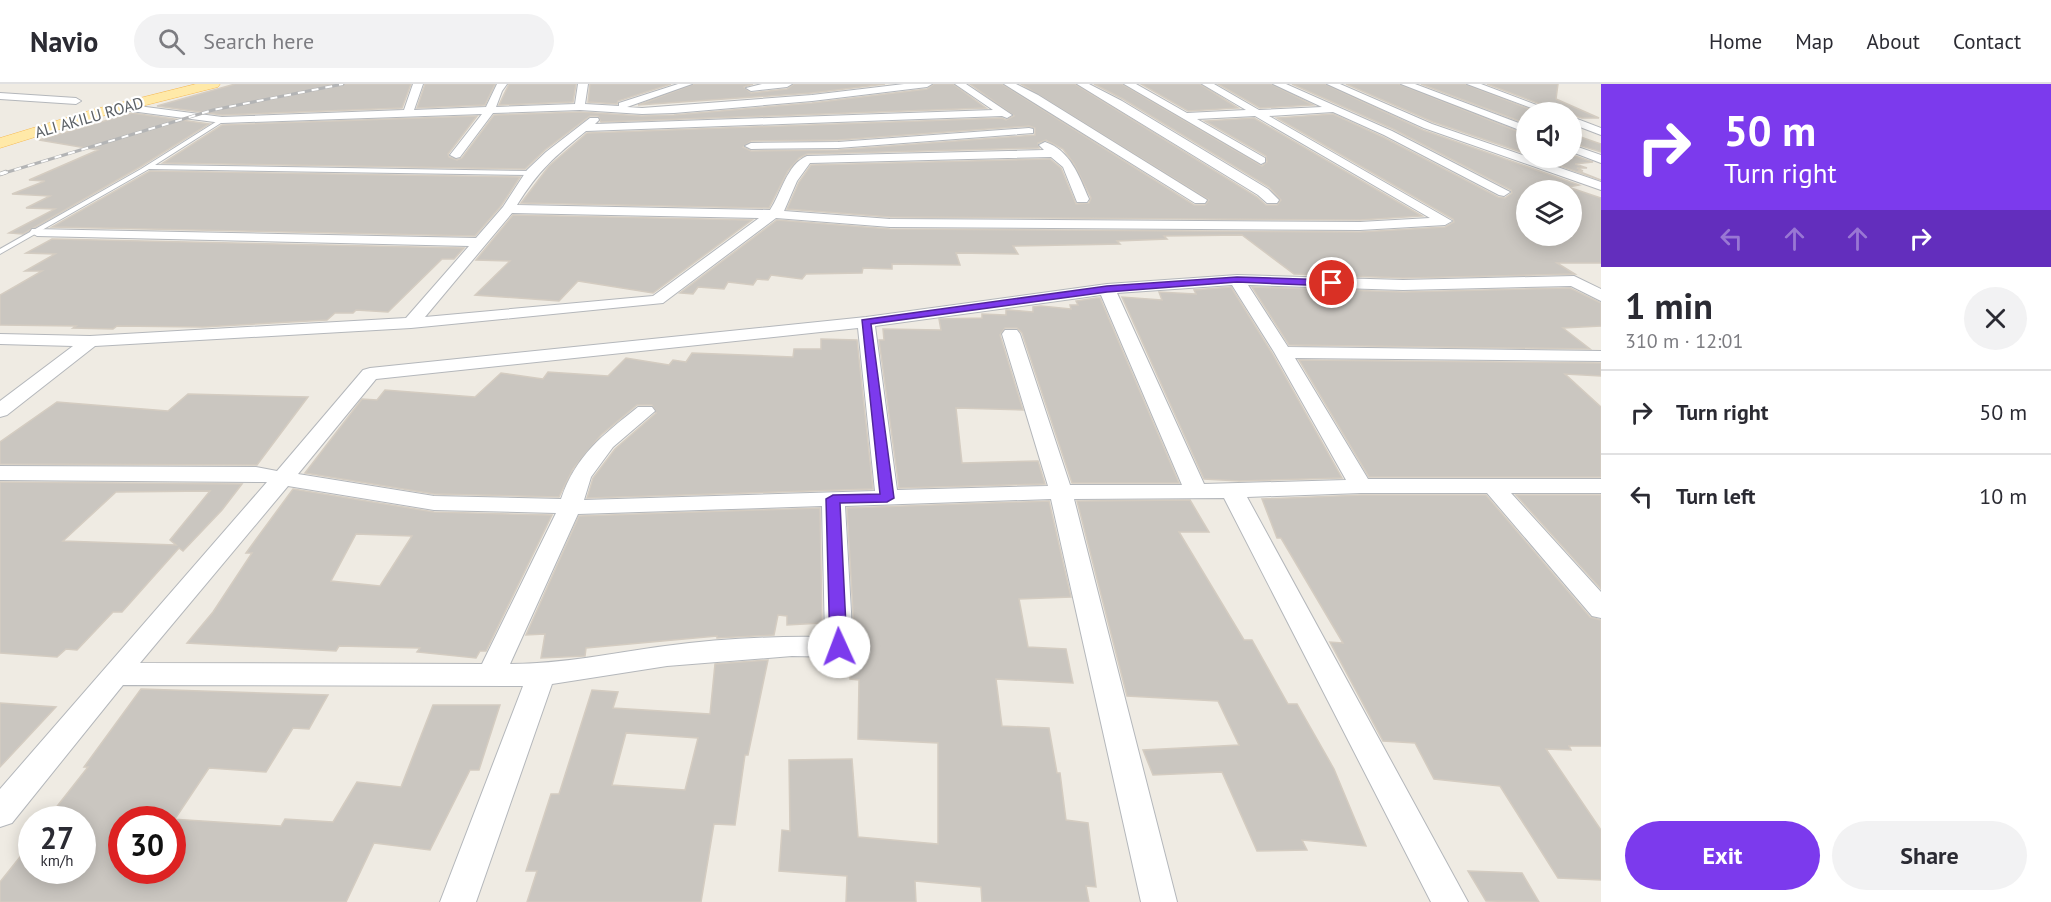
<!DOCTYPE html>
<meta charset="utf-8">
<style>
body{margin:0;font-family:"PT Sans",sans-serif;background:#f2f2f3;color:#2b2b33;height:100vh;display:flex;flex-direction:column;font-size:22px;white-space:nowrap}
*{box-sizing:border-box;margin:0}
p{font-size:20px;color:#7c7c81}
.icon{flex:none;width:33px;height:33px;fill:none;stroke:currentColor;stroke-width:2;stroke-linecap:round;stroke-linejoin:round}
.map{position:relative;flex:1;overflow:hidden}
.drawer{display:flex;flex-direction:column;background:#fff;width:450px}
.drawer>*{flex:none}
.banner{background:#7c3aed;color:#fff;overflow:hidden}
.controls{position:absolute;left:1516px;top:18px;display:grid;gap:12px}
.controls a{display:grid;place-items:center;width:66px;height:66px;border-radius:50%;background:#fff;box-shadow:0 3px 15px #0003;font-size:30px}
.speed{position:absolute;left:18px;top:722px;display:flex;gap:12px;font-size:30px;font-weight:700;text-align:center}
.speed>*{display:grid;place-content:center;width:78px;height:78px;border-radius:50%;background:#fff;box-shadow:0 3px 15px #0003;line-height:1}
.speed small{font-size:15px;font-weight:400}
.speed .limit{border:9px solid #d22;background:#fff;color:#111}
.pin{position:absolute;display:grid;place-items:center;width:51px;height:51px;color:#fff;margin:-26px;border:3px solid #fff;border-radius:50%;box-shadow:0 2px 6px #0007}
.me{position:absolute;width:66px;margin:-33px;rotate:358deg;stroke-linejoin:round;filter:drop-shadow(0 0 4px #0008)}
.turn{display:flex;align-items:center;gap:21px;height:126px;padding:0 24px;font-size:27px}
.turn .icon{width:78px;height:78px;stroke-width:2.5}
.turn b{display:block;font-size:42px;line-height:51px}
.lanes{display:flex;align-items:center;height:57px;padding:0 24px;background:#0003;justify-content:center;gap:30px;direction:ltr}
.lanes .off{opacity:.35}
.round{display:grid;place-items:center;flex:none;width:63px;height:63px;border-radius:32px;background:#f2f2f3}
.head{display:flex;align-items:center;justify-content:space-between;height:102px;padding:0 24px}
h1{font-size:36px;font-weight:600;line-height:45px}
.action{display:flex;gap:12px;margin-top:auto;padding:12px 24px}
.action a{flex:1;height:69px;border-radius:36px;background:#7c3aed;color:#fff;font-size:24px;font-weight:600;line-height:69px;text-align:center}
.action a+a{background:#f2f2f3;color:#2b2b33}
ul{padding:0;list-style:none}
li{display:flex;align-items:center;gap:18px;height:84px;padding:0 24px;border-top:2px solid #e1e1e2}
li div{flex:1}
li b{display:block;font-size:22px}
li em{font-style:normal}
header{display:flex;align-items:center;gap:36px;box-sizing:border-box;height:84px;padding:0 30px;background:#fff;border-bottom:2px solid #e1e1e2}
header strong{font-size:28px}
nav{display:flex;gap:33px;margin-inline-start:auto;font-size:21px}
.search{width:420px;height:54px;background:#f2f2f3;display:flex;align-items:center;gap:15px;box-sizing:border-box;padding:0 21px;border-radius:33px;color:#7c7c81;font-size:22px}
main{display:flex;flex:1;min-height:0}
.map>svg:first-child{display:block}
.building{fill:#cac6c0;stroke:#d4ccc1;stroke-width:1.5;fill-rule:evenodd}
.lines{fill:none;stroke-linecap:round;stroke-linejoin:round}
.service-casing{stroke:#b4b7bb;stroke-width:2}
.minor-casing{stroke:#b4b7bb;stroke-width:2}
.primary-casing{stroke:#f7bb54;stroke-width:1}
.service{fill:#fff;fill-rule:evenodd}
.minor{fill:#fff;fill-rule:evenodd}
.primary{fill:#ffe9a8;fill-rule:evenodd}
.rail-far1-casing{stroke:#b3b4b5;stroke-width:3}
.rail-casing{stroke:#b3b4b5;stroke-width:4.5}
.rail-far1{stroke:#fff;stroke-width:2;stroke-dasharray:7;stroke-linecap:butt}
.rail{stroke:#fff;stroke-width:3;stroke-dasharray:8;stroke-linecap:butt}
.route{fill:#7c3aed;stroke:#51269a;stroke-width:1.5}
.labels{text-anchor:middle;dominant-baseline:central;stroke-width:4.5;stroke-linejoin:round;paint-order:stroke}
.far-street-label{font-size:16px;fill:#5b6065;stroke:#fff}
</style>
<header>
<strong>Navio</strong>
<div class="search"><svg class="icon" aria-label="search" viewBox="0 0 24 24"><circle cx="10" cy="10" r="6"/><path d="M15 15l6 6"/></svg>Search here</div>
<nav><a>Home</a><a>Map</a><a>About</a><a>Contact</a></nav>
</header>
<main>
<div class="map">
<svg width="1601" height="818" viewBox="0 0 1601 818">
<rect width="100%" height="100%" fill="#efebe3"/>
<path class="building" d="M235 0H411L402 24 222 31 157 22Z
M425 0H495L485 21 417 24Z
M509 0H576L573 18 499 21Z
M590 0H671L618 17 617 20 588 18Z
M694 0H753L744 3 751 9 787 5 794 0H885L812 9 638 21Z
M934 0H953L986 24 601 38 598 32H590L545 66 525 85 163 79 222 41 477 32 448 70 449 73 457 76 462 74 494 31 580 28 642 32 674 31 812 19 927 5Z
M970 0H1002L1194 121H1205L1209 116 1021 0H1075L1257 113 1266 121H1277L1281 116 1269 103 1123 15 1094 0H1122L1262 82 1267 78 1266 72 1205 37 1254 34 1422 132 1360 136 890 133 787 125 799 98 811 81 1050 75 1061 84 1076 120 1089 119 1091 114 1074 80 1063 65 1046 56 1038 59 1039 64 807 70 799 74 788 87 769 124 521 119 549 82 587 49 1002 34 1006 36 1014 32ZM1029 42 1035 44V51L838 66 751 67 743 63 751 57 838 56Z
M1141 0H1200L1238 24 1188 27Z
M1218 0H1271L1313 21 1260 24Z
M1292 0H1325L1423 46 1579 101 1568 103 1601 114V179H1557L1575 190 1403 194 1294 190 1242 151 1164 152 1167 155 1117 157 1120 160 1013 162 1018 170 956 169 960 181 892 180V185L863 184 862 189 806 190 802 195 771 191 768 196 757 195 753 201 728 198 724 205 698 203 693 210 680 209 777 136 890 145 1360 148 1445 143 1454 138 1453 135 1277 34 1333 30 1383 53 1498 113 1505 114 1512 109 1511 106 1393 45ZM1527 106H1572V152H1527Z
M1346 0H1399L1527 51V70L1433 38Z
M1421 0H1465L1537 28H1527V40Z
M1487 0H1558L1556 15 1599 34H1582L1572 31V28H1557L1556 26Z
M132 29 209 40 140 83 23 150 9 149 55 125 26 124 50 112 12 110 45 97 29 96 98 66 39 56Z
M1572 50 1601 60V68L1572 59Z
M1572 71 1593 78 1575 80 1587 84H1577L1583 87H1578L1601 96 1537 74H1572Z
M150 87 520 93 501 122 475 152 52 143Z
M513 131 752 136 653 209 578 197 559 217 475 211 510 177 476 176Z
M52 155 464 164 454 175H442L388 228 356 226 353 229H335L327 236 203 243 117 242 113 245 73 244 76 242 0 241V211L42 187H25L55 170 26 169Z
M1231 203 1272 269 1342 394 1239 397 1204 395 1122 213 1162 216 1159 208 1196 210 1194 206Z
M1252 203 1403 208 1570 204 1601 219V242L1563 244 1590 265 1289 261Z
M1096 214H1100L1179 399H1072L1022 249 1017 244H1005L1000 251 1023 326 956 324 962 379 1038 377 1045 400 899 404 879 256H884L883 245 941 246 939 235 982 234V230L1006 231V226H1009L1033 228V223L1041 222 1071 225 1070 221H1078L1076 217Z
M821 255 857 256 873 405 587 414 593 394 615 365 656 329 652 321H637L601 351 573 385 559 413 434 410 305 389 362 315 377 316 385 306 475 313 501 289 543 295 548 288 608 292 626 274 669 281 673 276 686 278 692 269 793 273 794 265H821Z
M1299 276 1601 279V292L1565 290 1601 323V393H1369Z
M188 310 308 313 257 381 0 380V358L57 318 168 327Z
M0 398 242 400 222 426 183 467 179 464 122 528H113L77 566 66 565 57 573 0 569ZM210 407 170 456 176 461 63 457 116 408Z
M293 405 434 428 552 431 486 567H480L476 574 417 568 420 564 339 562 336 567 187 559 213 528 252 469H246ZM356 450 412 452 380 502 331 497Z
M1361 411H1486L1590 533 1601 536V662H1569L1571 666 1546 665 1601 746V796L1558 794 1500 702 1434 695 1415 659 1383 657 1330 558 1343 559 1281 454H1277L1262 415Z
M1516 411H1601V505Z
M1190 416 1209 448H1179L1244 556H1252L1288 620H1297L1334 685 1366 762 1302 756 1307 766 1257 767 1222 688 1153 691 1143 666 1239 661 1218 617 1127 612 1077 417Z
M1049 417 1071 513 1019 515 1028 563 1066 565 1073 599 996 595 1002 642 1049 644 1057 689H1060L1066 736 1088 739 1096 803 1086 802 1089 818H982L981 803 915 797 916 818H846L847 792 779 787 782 746 790 747 789 676 852 675 858 753 938 760V659L858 655 859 596 850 595 851 571 855 563 847 424Z
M820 424 822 539 787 541V532L778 531 774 551 717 554V552L586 564 585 572 541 574 545 550 526 551 579 432Z
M768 576 748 671H745L735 741 714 740 701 818H527L537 787H526L551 710H559L592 606 618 608 613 624 710 630 715 580ZM626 649 698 654 685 706 612 701Z
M141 605 328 611 309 645 293 644 266 688 209 684 175 735H122V786H172V735L281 742 285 735 333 738 357 698 401 703 433 621H500L479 686H470L430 766 374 759 346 818H0V798L32 758V786H82V735H47L88 683H84Z
M0 619 56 623 0 683Z
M1468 787 1522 789 1539 818 1486 817Z"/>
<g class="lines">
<g class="service-casing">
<path id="service" d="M222 34 224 37 155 81 531 87 534 89 531 91 149 85 0 170V165L141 85Z"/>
</g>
<g class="minor-casing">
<path id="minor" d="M413 0H423L414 26 486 23 497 0H507L502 7 496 23 575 20 578 0H588L585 20 619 22V19L678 0H692L627 23 642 24 812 11 904 0H932L927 3 812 17 674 29 642 30 580 26 493 29 460 73 456 74 450 71 482 30 222 39 123 26 118 23 123 20 222 33 404 26Z
M762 0H792L787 3 751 7 746 4Z
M955 0H966L1012 31 1007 34 1002 32 586 47C554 73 539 86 517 121L770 126C781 110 787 80 807 72L1044 66 1039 61 1045 58C1070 66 1079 92 1089 115L1087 118H1077L1063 83 1051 73 810 79 797 97 784 127 890 135 1360 138 1430 134 1255 32 1197 35 1265 74V78L1261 80 1124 0H1136L1187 29 1246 26 1202 0H1214L1259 26 1322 23 1273 0H1286L1392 47 1510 108 1504 112 1499 111 1384 51 1333 28 1269 32 1452 137 1445 141 1360 146 890 143 776 134 663 219 411 244 95 262 7 331 0 333V317L73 262 0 260V250L90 252 406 234 469 162 37 152 30 148 32 145 476 154 503 123 527 86 546 68 590 34H598L599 36 595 40 993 26ZM512 129 759 134 653 212 425 233Z
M1004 0H1016L1038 11 1207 116 1205 119H1195Z
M1077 0H1089L1122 17 1268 105 1279 116 1277 119H1267L1258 111Z
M1327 0H1340L1432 40 1601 98V106L1424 44Z
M1401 0H1415L1527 42V49Z
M1467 0H1481L1555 28H1542Z
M0 9 76 14 81 17 76 20 0 15Z
M1572 33 1601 44V51L1572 40Z
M1029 44 1033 45V49L838 64 751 65 745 62 751 59 838 58Z
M1572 61 1601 71V79L1572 68Z
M1237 191 1403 196 1574 192 1601 205V217L1571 202 1403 206 1248 201 1288 263 1601 267V277L1295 274 1368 395H1601V409H1511L1601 508V534L1592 532 1487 409H1361L1247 413 1468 818H1431L1224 414 1074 415 1177 818H1141L1051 415 845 422 853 563 849 570 839 573 792 572 667 582 552 600 476 818H440L523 602 123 601 12 739 0 743V705L267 398 0 396V382L256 383 277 387 363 286 370 284 866 233 1107 200ZM1232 201 1274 268 1346 396 1204 400 1117 209ZM1101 211 1182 401H1070L1020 250 1017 246H1005L1002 250 1048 402 897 406 875 242ZM858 244 875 407 584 416 591 393 613 363 655 327 652 323H638C603 351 576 371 561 415L434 412 298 390 376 295ZM288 402 434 426 556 429 482 580 140 579ZM822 422 825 553C772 552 717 555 665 562 613 569 562 580 510 580L578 430Z"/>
</g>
<g class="primary-casing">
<path id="primary" d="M196 0H220L218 3 102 32 0 64V54L92 26Z"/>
</g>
<use href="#service" class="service"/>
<use href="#minor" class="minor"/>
<use href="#primary" class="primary"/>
<g class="rail-far1-casing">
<path id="rail-far1" d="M1 90 213 26 343 0"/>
</g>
<g class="rail-casing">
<path id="rail" d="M0 90 6 88"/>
</g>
<use href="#rail-far1" class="rail-far1"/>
<use href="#rail" class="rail"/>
</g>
<path class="route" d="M1237 193 1332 196 1336 199 1332 202 1237 198 1107 208 871 240 894 414 887 418 840 419 847 563 845 568H833L830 563 826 415 833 411 880 410 862 236 1107 202Z"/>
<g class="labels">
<g class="far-street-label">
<text transform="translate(89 33) rotate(-16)">ALI AKILU ROAD</text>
</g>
</g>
</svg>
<div class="controls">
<a><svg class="icon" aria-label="sound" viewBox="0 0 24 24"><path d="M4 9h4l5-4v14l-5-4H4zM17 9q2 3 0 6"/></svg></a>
<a><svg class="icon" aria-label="layers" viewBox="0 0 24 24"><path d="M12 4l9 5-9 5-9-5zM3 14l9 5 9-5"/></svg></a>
</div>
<div class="speed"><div>27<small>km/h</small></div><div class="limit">30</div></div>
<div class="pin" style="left:1332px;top:199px;background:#d93025"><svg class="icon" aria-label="arrive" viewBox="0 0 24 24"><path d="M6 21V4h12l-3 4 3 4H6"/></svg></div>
<svg class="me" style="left:839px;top:563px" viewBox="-20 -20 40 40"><circle r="19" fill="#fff"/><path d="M0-13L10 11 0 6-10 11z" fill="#7c3aed"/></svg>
</div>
<section class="drawer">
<div class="banner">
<div class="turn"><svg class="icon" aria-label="right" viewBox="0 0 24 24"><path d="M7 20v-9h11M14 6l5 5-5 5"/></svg><div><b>50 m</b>Turn right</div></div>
<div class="lanes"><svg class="icon off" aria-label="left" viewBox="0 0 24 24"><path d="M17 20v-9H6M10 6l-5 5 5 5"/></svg><svg class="icon off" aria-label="ahead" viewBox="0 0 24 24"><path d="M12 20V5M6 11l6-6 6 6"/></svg><svg class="icon off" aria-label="ahead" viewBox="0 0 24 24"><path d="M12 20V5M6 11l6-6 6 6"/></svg><svg class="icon" aria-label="right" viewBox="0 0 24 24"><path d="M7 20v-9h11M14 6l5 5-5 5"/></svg></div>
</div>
<div class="head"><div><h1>1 min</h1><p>310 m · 12:01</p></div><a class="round"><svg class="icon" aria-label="close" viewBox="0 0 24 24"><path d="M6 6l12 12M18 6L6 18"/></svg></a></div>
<ul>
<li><svg class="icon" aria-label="right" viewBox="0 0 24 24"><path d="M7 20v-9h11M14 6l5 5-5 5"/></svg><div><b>Turn right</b></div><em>50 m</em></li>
<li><svg class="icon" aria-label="left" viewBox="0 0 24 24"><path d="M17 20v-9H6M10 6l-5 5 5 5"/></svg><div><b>Turn left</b></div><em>10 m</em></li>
</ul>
<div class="action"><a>Exit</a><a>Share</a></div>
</section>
</main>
